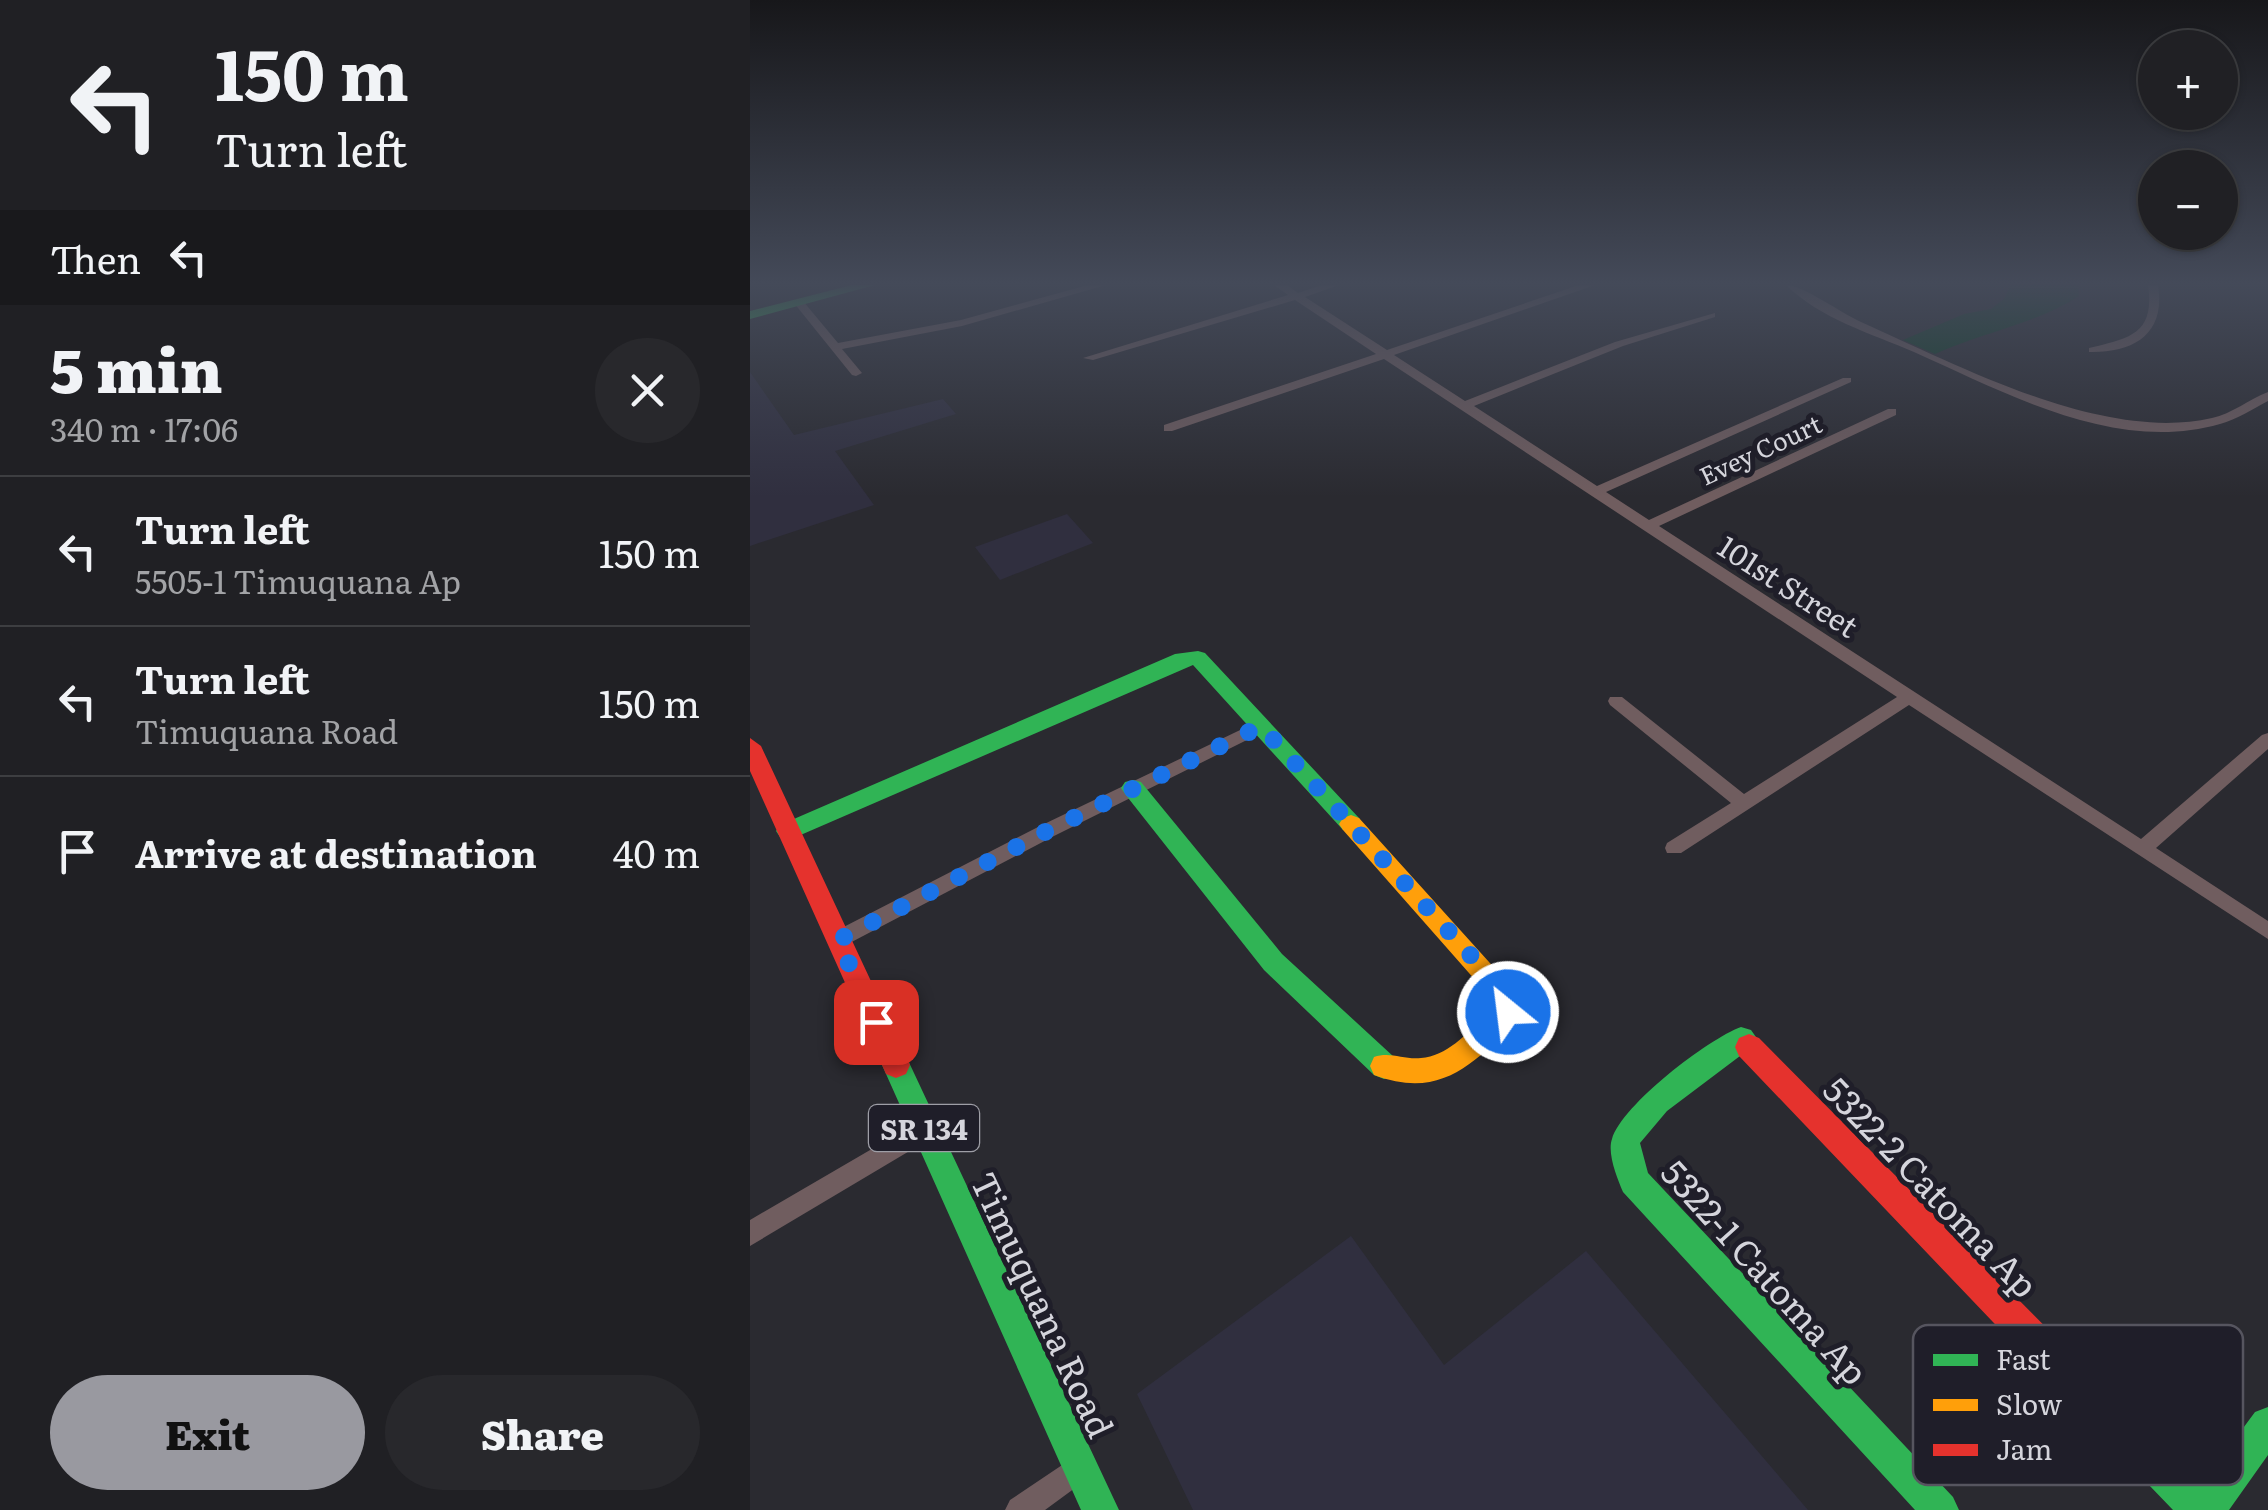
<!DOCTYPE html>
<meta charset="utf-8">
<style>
body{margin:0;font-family:Literata,serif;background:#28282c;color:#f1f3f6;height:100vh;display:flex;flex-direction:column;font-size:38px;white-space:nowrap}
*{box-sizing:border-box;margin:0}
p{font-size:32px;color:#a2a3a6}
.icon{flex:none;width:55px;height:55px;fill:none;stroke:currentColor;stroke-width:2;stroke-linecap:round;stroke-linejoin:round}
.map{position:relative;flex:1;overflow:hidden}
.panel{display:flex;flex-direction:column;background:#202024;width:750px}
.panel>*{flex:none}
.banner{background:#202024;color:#f1f3f6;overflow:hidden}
.buttons{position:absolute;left:1388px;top:30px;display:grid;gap:20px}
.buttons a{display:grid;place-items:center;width:100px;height:100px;border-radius:50%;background:#202024;box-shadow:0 2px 8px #0004,0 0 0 2px #3d3e41;font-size:50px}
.pin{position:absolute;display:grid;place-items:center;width:85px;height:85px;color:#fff;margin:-42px;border-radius:20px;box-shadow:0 5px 15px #0006}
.me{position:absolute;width:110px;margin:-55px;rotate:331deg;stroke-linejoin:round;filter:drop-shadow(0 0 8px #0008)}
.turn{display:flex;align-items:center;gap:35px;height:210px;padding:0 50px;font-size:45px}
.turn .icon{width:130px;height:130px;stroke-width:2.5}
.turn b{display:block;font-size:70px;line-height:85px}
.then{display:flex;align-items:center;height:95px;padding:0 50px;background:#0003;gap:20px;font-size:38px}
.round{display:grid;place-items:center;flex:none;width:105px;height:105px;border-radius:52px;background:#28282c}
.head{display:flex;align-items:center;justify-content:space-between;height:170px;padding:0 50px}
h1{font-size:60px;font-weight:800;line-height:75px}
.cta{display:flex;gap:20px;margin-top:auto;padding:20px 50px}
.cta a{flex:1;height:115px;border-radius:60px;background:#9999a0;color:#111;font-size:40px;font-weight:800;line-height:115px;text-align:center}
.cta a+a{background:#28282c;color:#f1f3f6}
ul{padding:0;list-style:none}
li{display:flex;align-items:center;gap:30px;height:150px;padding:0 50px;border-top:2px solid #3d3e41}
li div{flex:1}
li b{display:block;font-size:38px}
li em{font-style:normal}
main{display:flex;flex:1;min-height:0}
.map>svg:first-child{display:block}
.built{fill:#302f3f}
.green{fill:#083d22}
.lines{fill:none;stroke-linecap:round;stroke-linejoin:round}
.street{fill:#705d5f;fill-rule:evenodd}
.fast{fill:#30b455;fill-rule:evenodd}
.slow{fill:#ff9f0a;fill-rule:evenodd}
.jam{fill:#e5322d;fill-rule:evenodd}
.route{stroke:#1a73e8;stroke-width:18;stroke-dasharray:0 32.4}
.labels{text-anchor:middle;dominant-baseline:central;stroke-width:10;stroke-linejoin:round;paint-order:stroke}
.far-street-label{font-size:25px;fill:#d5d5dc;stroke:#1f1e29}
.shield{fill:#1f1e29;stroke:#9e9ea6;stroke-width:2.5}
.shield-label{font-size:28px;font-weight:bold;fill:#d5d5dc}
.street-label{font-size:30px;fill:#d5d5dc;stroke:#1f1e29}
.near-street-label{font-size:35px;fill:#d5d5dc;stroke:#1f1e29}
.key{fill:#1f1e29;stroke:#56555f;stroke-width:2.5}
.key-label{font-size:28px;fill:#d5d5dc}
</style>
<main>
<section class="panel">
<div class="banner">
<div class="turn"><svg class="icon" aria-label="left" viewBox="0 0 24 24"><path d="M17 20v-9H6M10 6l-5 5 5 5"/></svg><div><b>150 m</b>Turn left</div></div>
<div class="then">Then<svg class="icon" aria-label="left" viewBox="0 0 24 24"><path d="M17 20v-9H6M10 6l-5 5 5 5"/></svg></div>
</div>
<div class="head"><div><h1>5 min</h1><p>340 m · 17:06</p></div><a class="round"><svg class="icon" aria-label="close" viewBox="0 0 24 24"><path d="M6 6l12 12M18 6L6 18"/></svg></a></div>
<ul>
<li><svg class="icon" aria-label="left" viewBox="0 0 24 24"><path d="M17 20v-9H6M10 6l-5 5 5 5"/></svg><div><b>Turn left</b><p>5505-1 Timuquana Ap</p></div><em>150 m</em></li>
<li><svg class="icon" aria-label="left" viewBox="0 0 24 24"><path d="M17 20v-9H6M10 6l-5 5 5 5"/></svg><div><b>Turn left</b><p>Timuquana Road</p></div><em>150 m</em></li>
<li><svg class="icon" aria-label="arrive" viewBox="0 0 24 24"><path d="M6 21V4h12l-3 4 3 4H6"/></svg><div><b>Arrive at destination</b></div><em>40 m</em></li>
</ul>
<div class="cta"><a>Exit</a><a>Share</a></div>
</section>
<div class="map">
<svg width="1518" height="1510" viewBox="0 0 1518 1510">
<rect width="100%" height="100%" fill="#2a2a30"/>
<path class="built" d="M0 372 44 435 193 399 206 414 85 451 124 505 0 546Z
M317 514 343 543 250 580 225 547Z
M601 1236 694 1365 836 1251 1058 1510H443L387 1394Z"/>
<path class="green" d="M1260 285H1328L1329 296C1286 324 1233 332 1185 354L1153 340 1214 314 1241 309 1255 298Z"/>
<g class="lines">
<path class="street" d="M338 285H356L212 326 92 349 112 373 106 376 102 375 44 303 53 301 88 343 211 320Z
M524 285H537L548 293 572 285H589L555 297 637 350 829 285H845L644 355 715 401 865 342 965 313V317L873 346 724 406 847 486 1093 378H1101V382L856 492 899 520 1138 409H1146V415L909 526 1391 839 1512 735 1518 733V749L1406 848 1518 921V939L1159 705 931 853H917L915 848 917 843 981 803 860 705 858 701 860 697H872L994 794 1147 697 634 359 422 431H414V425L626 354 545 300 343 360 333 358 538 295Z
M1036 285C1053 285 1091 313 1111 322 1210 366 1353 443 1462 418 1482 414 1499 399 1518 392V401C1503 409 1487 419 1470 424 1366 454 1256 393 1164 352 1120 333 1071 319 1036 285Z
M1398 285H1408C1416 334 1384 353 1339 352V348C1380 338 1405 334 1398 285Z
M511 720 520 726 517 730 304 836 94 946 87 948 80 946 77 940 80 934 290 826Z
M175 1118 183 1121 187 1129 183 1137 0 1246V1220Z
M330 1453 340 1457 344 1467 340 1477 295 1510H255L260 1500Z"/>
<path class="fast" d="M102 285H125L0 319V311Z
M448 651 455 653 609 818 613 824 609 830H593L443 665 46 837H30L26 831 30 825 425 654Z
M383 780 391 782 532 954 644 1057 648 1066 644 1075 634 1079 624 1075 514 970 375 794 371 788 375 782Z
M991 1027 1001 1030 1013 1047 1009 1056 999 1060 990 1056 917 1111 890 1143 898 1173 1203 1497 1209 1510H1165L873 1192C867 1178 857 1153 862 1139 872 1105 958 1039 991 1027Z
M146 1052 156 1056 369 1510H331L132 1065 136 1056Z
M1361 1401 1374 1406 1451 1485 1505 1412 1518 1407V1455L1479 1510H1423L1348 1432 1343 1419 1348 1406Z"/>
<path class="slow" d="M601 815 609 818 767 993 772 1012 768 1020C723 1064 691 1100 624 1075L620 1066 624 1057C640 1051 654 1060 671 1058 700 1056 723 1027 743 1008L741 998 593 830 589 824 593 818Z"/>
<path class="jam" d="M0 738 11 746 156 1056 160 1065 156 1074 146 1078 136 1074 0 771Z
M999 1034 1009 1038 1374 1406 1379 1419 1374 1432 1361 1437 1348 1432 989 1056 985 1047 989 1038Z"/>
</g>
<linearGradient id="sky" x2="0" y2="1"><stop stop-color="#17171a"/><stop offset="0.57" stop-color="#444a59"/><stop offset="1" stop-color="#444a59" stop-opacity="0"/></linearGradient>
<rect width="1518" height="497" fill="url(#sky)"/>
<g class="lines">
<path class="route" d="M126 1022 88 940 297 831 511 726 716 950 754 993 758 1012"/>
</g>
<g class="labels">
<g class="far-street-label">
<text transform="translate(1010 449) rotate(-25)">Evey Court</text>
</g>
<rect class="shield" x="119" y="1105" width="110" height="46" rx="8"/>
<g class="shield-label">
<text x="174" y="1128">SR 134</text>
</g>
<g class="street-label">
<text transform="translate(1039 585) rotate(33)">101st Street</text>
</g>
<g class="near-street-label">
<text transform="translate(1182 1186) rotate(46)">5322-2 Catoma Ap</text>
<text transform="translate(1016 1271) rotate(48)">5322-1 Catoma Ap</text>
<text transform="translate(294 1304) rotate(65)">Timuquana Road</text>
</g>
</g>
<rect x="1163" y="1325" width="330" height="160" rx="15" class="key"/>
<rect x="1183" y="1354" width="45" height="12" fill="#30b455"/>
<rect x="1183" y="1399" width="45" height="12" fill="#ff9f0a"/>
<rect x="1183" y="1444" width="45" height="12" fill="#e5322d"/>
<g class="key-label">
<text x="1246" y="1370">Fast</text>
<text x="1246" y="1415">Slow</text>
<text x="1246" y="1460">Jam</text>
</g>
</svg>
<div class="buttons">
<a>+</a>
<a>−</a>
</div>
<div class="pin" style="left:126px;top:1022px;background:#d93025"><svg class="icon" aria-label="arrive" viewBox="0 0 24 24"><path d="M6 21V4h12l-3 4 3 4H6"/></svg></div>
<svg class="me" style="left:758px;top:1012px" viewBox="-20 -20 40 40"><circle r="17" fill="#1a73e8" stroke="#fff" stroke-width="3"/><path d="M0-11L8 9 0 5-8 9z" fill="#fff"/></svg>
</div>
</main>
